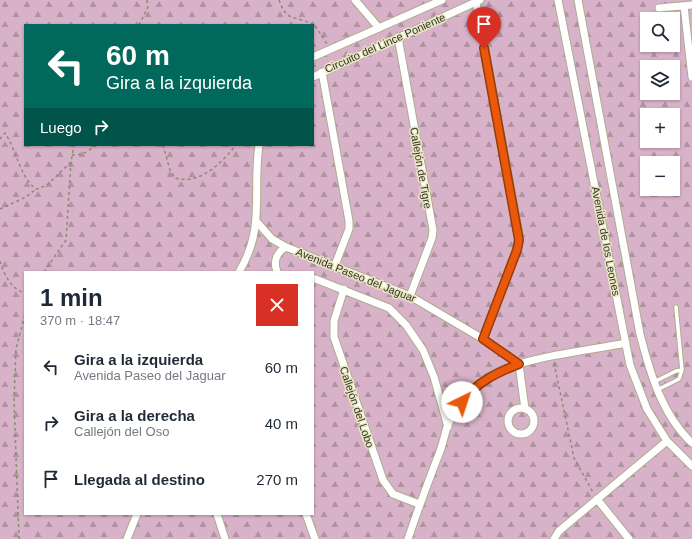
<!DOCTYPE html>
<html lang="es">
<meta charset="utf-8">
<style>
body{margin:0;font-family:Helvetica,sans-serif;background:#f2f2f3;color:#1f2937;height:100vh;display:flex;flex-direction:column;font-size:15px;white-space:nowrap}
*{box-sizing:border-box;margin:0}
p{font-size:13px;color:#747a83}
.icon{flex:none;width:22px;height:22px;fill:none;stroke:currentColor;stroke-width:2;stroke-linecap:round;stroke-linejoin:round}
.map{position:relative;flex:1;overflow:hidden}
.side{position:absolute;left:24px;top:271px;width:290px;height:244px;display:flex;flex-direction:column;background:#fff;border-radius:0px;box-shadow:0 1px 3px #0004}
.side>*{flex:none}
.banner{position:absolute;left:24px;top:24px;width:290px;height:122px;border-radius:0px;box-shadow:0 1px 3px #0004;background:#00695c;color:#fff;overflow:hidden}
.buttons{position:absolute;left:640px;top:12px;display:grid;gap:8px}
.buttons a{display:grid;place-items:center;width:40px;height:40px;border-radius:0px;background:#fff;box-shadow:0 1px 3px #0004;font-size:20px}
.pin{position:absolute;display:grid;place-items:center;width:34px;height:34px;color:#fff;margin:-41px -17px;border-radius:50% 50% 50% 0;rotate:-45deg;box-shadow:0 0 4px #0007}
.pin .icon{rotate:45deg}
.me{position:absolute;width:44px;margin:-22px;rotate:41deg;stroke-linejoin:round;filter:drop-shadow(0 0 3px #0008)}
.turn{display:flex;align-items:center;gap:14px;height:84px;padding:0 16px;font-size:18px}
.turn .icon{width:52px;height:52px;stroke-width:2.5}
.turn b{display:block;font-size:28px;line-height:34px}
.then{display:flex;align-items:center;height:38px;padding:0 16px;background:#0003;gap:8px;font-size:15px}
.round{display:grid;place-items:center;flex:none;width:42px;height:42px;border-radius:0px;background:#f2f2f3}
.head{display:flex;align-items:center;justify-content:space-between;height:68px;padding:0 16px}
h1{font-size:24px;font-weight:700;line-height:30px}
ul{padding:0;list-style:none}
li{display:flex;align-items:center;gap:12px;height:56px;padding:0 16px}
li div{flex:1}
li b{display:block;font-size:15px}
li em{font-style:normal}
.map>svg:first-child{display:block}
.forest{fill:url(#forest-firs);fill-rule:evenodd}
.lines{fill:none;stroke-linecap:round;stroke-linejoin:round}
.lane-casing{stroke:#afac8b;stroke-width:5.5}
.street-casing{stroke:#afac8b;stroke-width:9}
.path{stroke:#8d8b73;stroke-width:1.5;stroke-dasharray:3 3;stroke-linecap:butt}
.lane{stroke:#fff;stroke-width:3.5}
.street{stroke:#fff;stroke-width:7}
.route-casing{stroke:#983908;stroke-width:10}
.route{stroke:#ea580c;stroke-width:7}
.labels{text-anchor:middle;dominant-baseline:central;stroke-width:3;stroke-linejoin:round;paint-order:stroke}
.street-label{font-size:11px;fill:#363527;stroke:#e9e6c3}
</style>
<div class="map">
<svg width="692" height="539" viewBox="0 0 692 539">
<defs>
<pattern id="forest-firs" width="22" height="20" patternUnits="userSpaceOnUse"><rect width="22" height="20" fill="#d8b2c8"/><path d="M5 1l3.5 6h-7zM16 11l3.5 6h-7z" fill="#b092a2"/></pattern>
</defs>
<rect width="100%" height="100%" fill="#e9e6c3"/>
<path class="forest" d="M0 0H692V539H0ZM647 19H673V45H647ZM25 25H313V145H25ZM647 67H673V93H647ZM647 115H673V141H647ZM647 163H673V189H647ZM25 272H313V514H25Z"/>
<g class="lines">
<g class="lane-casing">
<path id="lane" d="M654 382 676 371 682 370
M657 390 679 379 682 370 676 307"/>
</g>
<g class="street-casing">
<path id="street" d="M355 0 379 28
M558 0 630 365 647 409 667 441 692 466
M578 0 640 334C650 373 662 415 692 443
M476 2 519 234 517 250 483 339
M684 6 692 77
M659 8 692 5
M398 37 433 230 432 238 410 296
M313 57 442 0
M322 72 349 221V229L335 265
M313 77 480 0
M257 222 272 239 286 247 410 296 483 339 519 364
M239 272C266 227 252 192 259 145
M277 272C273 261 277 252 286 247
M313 278 389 308 406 325 423 350 434 377 448 427
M344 289 334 321V337L383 480 393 494 419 504
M519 364 525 409
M508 421a13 13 0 1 1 26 0a13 13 0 1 1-26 0Z
M597 499 629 539
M217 514 225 539
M306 514 315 539
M127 539 137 514
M408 539C417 512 427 485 437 459 442 448 444 437 447 427 455 406 475 383 495 373 531 356 586 351 626 343
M554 539 559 531 667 441"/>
</g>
<path class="path" d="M279 0 283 10 289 16 314 24 327 44
M139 25 148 7 147 0
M0 139 5 133C16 149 21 181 37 189L47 185 71 162
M163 145 170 170 175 178C201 185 221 163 236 145
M72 155 83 154 97 145
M0 209 26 197 36 189
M0 261C4 275 11 289 25 293
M44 272 66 240 71 162 74 145
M554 363 574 458 594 494
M19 539 14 401 16 349 25 314"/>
<use href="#lane" class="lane"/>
<use href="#street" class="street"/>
</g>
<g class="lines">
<g class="route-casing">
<path id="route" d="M462 402C477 382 496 373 519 364L483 339 517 250 519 240 484 48"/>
</g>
<use href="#route" class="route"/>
</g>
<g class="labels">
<g class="street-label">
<text transform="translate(385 43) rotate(-24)">Circuito del Lince Poniente</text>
<text transform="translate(421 168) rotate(80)">Callejón de Tigre</text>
<text transform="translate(606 241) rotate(79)">Avenida de los Leones</text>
<text transform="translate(356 275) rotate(22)">Avenida Paseo del Jaguar</text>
<text transform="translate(357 407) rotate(71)">Callejón del Lobo</text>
</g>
</g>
</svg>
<div class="buttons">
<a><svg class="icon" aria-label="search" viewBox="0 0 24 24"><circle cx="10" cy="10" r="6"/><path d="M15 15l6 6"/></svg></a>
<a><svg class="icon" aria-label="layers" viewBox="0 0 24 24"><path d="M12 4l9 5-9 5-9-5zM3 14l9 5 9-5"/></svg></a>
<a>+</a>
<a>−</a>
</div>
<div class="pin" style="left:484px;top:48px;background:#d93025"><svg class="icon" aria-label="arrive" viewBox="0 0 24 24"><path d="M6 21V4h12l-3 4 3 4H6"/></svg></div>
<svg class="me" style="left:462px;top:402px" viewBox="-20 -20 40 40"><circle r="19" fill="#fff"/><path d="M0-13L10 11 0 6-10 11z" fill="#ea580c"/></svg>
<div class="banner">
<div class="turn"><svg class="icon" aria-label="left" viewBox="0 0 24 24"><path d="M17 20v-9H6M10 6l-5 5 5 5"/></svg><div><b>60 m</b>Gira a la izquierda</div></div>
<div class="then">Luego<svg class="icon" aria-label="right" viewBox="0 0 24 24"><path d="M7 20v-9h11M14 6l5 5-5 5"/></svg></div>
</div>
<section class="side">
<div class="head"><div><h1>1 min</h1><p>370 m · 18:47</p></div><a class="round" style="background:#d93025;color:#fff"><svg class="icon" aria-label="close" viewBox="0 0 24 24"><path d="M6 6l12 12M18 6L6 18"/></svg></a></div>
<ul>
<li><svg class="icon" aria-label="left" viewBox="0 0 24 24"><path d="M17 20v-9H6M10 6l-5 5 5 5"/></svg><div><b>Gira a la izquierda</b><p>Avenida Paseo del Jaguar</p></div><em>60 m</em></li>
<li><svg class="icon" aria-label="right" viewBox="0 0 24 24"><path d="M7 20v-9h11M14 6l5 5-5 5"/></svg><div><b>Gira a la derecha</b><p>Callejón del Oso</p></div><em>40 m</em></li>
<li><svg class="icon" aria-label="arrive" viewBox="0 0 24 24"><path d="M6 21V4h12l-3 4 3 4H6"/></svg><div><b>Llegada al destino</b></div><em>270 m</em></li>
</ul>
</section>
</div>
